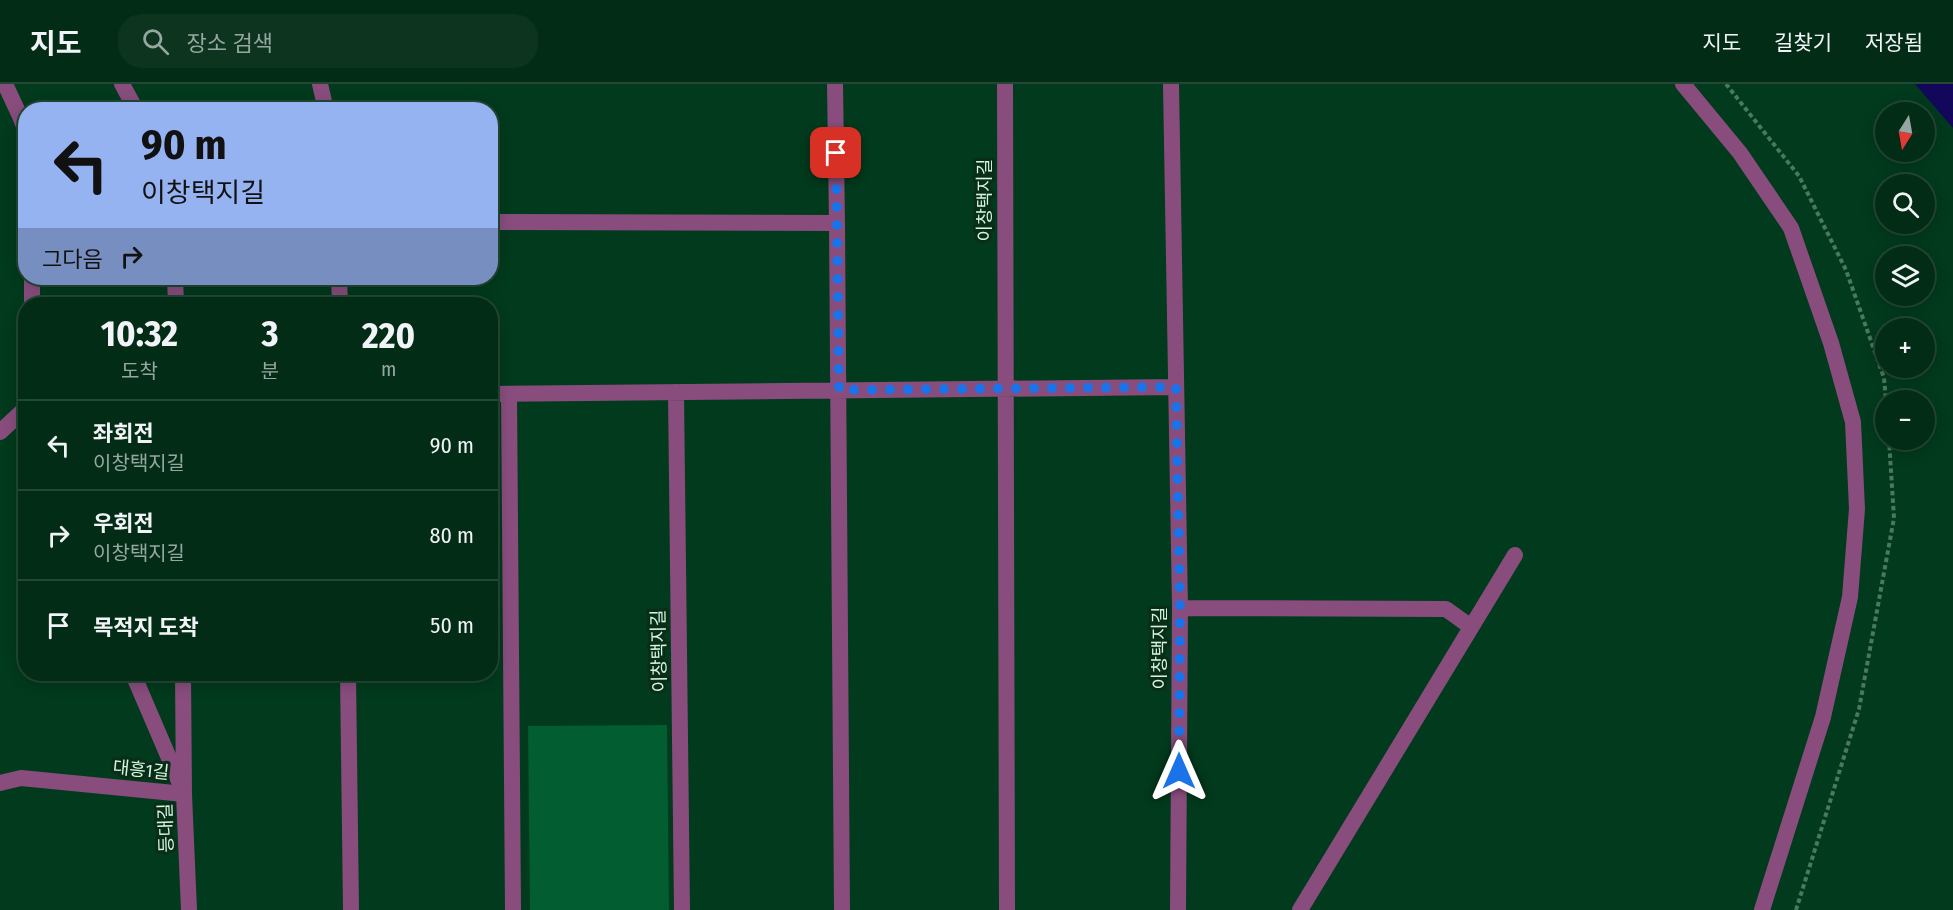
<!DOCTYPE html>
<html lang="ko">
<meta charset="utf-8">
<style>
body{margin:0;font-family:"Fira Sans Condensed","Noto Sans KR",sans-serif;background:#0c341f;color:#f1f3f6;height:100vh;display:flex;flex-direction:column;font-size:22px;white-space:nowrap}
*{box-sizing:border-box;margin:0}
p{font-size:20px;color:#96a7a1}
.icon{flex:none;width:33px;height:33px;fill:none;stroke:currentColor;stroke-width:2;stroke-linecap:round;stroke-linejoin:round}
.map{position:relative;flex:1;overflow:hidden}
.panel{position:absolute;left:18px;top:213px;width:480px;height:384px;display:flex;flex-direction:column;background:#022c16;border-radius:24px;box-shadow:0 3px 15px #0003,0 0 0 2px #234835}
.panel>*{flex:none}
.guide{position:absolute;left:18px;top:18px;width:480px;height:183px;border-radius:24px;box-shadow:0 3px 15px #0003,0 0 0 2px #234835;background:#95b2f1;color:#111;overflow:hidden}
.needle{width:39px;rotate:191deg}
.fabs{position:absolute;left:1875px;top:18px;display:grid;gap:12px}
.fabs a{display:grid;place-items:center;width:60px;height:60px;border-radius:50%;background:#022c16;box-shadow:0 3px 15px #0003,0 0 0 2px #234835;font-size:30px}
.pin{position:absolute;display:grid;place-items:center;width:51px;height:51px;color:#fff;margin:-26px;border-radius:12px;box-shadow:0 3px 9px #0006}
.me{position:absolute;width:66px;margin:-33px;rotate:0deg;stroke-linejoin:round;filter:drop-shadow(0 0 4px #0008)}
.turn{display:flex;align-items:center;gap:21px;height:126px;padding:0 24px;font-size:27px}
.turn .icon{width:78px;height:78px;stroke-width:2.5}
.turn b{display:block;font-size:42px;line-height:51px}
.then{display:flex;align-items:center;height:57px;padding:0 24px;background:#0003;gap:12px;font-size:22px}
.eta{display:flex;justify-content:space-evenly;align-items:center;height:102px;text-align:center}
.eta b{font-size:36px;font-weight:700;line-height:42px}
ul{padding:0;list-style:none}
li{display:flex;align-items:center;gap:18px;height:90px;padding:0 24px;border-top:2px solid #234835}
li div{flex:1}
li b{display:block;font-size:22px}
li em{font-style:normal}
header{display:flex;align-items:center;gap:36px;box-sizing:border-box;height:84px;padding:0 30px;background:#022c16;border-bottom:2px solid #234835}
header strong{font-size:28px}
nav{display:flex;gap:33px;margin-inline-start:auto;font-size:21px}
.search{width:420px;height:54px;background:#0c341f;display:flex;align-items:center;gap:15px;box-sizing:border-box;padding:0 21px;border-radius:24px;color:#96a7a1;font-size:22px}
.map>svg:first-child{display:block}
.green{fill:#025d31}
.water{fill:#12075b}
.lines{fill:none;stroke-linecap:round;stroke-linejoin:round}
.path{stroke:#49795e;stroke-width:4;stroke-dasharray:4.5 3;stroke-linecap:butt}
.service{stroke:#884d7d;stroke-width:16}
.minor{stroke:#884d7d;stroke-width:16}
.route{stroke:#1a73e8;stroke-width:10;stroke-dasharray:0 18}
.labels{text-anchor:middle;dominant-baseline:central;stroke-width:6;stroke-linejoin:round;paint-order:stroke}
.street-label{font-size:18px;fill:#d5f6de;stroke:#092d18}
</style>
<header>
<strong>지도</strong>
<div class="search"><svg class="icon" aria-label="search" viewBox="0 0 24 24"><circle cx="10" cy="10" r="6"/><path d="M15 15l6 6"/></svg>장소 검색</div>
<nav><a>지도</a><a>길찾기</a><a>저장됨</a></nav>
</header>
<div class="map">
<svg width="1953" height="826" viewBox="0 0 1953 826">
<rect width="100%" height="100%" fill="#023a1d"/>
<path class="green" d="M667 641 669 826H530L528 642Z"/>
<path class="water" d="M1915 0H1953V44Z"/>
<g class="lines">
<path class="path" d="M1726 0 1799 92 1846 186 1884 294 1886 316
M1796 826 1859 625 1894 434 1889 356"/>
<path class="service" d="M0 348 26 324
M0 699 21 694 184 710"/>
<path class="minor" d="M5 0 19 30 26 47
M122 0 136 26
M320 0 326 26
M835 0 837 139 842 826
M1005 0 1007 826
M1171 0 1180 524 1178 826
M1683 0 1740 69 1791 144 1831 259 1853 338 1857 425 1850 513 1823 633 1762 826
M490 138 837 139
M175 194 176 220
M339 194 340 220
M32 220V194
M676 308 682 826
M490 310 1176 303
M509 310 513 826
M1180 524 1446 525 1471 543
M133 590 181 702
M183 590 184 710 189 826
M348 590 351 826
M1300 826 1515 471"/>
</g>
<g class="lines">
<path class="route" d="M836 69 839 306 1176 303 1180 524 1179 687"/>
</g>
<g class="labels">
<g class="street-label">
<text transform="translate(985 116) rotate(-90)">이창택지길</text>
<text transform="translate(1160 564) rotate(-90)">이창택지길</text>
<text transform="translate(659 567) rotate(-91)">이창택지길</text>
<text transform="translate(141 686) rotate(6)">대흥1길</text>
<text transform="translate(166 744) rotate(-92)">등대길</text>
</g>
</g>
</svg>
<div class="fabs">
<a><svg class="needle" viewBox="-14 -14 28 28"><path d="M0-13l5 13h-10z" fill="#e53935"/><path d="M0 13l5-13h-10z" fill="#96a7a1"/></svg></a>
<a><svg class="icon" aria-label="search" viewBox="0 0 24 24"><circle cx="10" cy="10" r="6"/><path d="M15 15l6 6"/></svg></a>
<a><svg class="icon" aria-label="layers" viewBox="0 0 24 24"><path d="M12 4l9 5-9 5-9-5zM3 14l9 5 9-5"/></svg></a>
<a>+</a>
<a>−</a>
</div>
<div class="pin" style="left:836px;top:69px;background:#d93025"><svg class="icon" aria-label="arrive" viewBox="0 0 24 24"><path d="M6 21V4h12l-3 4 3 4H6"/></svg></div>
<svg class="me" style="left:1179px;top:687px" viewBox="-20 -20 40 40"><path d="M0-17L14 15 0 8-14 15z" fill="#1a73e8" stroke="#fff" stroke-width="4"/></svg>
<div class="guide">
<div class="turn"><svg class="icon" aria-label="left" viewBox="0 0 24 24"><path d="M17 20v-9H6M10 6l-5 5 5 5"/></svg><div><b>90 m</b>이창택지길</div></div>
<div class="then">그다음<svg class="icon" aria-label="right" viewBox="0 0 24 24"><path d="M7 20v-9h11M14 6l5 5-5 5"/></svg></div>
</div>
<section class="panel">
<div class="eta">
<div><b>10:32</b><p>도착</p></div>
<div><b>3</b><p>분</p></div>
<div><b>220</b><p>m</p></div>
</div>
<ul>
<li><svg class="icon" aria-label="left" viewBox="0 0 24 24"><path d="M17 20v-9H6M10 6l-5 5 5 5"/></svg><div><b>좌회전</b><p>이창택지길</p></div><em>90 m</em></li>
<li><svg class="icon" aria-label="right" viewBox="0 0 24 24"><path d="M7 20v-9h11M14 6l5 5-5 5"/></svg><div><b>우회전</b><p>이창택지길</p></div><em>80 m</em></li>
<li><svg class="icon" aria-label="arrive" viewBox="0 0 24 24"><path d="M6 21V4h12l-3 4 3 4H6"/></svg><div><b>목적지 도착</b></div><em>50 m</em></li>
</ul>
</section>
</div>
